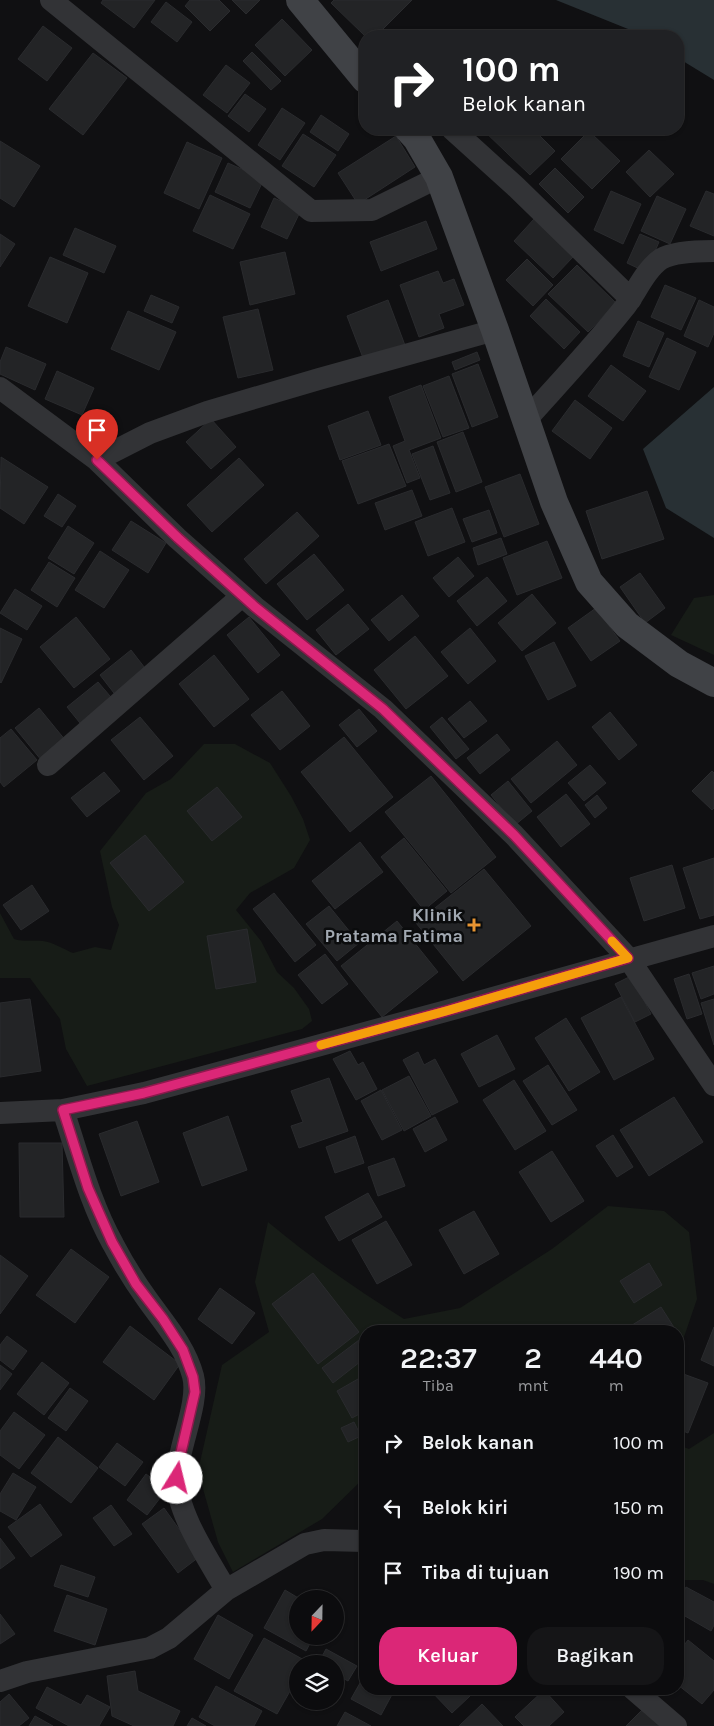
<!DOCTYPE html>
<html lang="id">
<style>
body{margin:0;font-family:Karla,sans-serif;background:#151517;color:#f1f3f6;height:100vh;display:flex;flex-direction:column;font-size:19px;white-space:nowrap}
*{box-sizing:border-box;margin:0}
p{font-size:16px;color:#9a9b9e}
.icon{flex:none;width:28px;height:28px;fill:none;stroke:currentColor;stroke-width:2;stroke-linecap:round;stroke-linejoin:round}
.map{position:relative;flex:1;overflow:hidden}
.details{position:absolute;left:359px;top:1325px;width:325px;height:370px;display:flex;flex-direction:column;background:#0c0c0e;border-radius:20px;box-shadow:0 1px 4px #0004,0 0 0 1px #2c2c2e}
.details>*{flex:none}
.top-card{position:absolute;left:359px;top:30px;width:325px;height:105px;border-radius:20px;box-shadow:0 1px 4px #0004,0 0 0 1px #2c2c2e;background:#202124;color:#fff;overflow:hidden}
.needle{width:32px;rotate:202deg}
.fabs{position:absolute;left:289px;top:1590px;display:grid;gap:10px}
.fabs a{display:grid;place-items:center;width:55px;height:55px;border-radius:50%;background:#0c0c0e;box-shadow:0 1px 4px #0004,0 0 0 1px #2c2c2e;font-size:25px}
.pin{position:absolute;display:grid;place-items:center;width:42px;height:42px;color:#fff;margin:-51px -21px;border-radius:50% 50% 50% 0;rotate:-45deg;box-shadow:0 0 5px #0007}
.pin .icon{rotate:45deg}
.me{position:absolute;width:55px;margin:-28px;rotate:9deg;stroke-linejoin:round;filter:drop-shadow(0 0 4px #0008)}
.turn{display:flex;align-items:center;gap:18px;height:105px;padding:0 20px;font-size:22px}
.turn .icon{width:65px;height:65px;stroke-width:2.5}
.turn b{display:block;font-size:35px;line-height:42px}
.eta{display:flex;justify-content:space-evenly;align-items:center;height:85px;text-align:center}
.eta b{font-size:30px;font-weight:600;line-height:35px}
.cta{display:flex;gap:10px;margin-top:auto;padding:10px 20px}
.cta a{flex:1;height:58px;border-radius:20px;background:#db2777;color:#fff;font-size:20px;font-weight:600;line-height:58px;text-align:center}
.cta a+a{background:#151517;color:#f1f3f6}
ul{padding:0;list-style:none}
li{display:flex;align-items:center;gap:15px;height:65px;padding:0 20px}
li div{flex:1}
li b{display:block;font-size:19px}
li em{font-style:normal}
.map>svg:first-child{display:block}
.green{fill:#171c17}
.water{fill:#283034}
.building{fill:#232426;stroke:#2a2b2e}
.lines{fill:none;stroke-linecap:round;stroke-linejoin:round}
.minor{stroke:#323336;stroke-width:22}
.secondary{stroke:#404246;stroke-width:28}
.route-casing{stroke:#8e194d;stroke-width:12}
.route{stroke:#db2777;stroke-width:9}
.slow{stroke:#f59e0b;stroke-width:9}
.poi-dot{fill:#e79432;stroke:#0b0c0d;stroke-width:2}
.labels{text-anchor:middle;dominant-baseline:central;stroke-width:5;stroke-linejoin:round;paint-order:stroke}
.poi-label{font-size:18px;font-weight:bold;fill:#a2a9b2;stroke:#0b0c0d;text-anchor:end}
</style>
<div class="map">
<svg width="714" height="1726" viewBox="0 0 714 1726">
<rect width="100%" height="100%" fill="#101012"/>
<path class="green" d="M714 595V655L671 635 694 598Z
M204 744H235L270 763 291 796 303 819 310 840 294 868 250 893 236 910 261 941 277 972 294 988 309 1009 312 1021 302 1029 87 1086 66 1049 60 1019 30 978H0V913L14 939C24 942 33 940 43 941 53 942 63 949 73 953L95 947 111 950 119 925 112 907 100 851 146 793 171 779Z
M608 1206 664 1211 689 1232 697 1299 684 1337 678 1345V1331H365V1477L322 1519 233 1572 218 1542 198 1471 222 1365 269 1332 255 1282 268 1222C311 1258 356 1289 404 1319L460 1308 552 1249Z
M714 1433V1584L703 1580H678V1445L689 1449Z"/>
<path class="water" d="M556 0H714V80L678 58V36H642L633 31Z
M714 387V538L666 508 643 449Z"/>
<path class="building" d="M103 0H155L134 28 101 3Z
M190 0H219L230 11 210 31 185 6Z
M232 0H260L246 14Z
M334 0H412L376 36H365L331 3Z
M166 2 192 22 177 42 151 22Z
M282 19 312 50 285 76 255 45Z
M43 26 72 48 47 81 18 59Z
M252 52 281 81 271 90 243 61Z
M93 53 127 78 83 135 49 109Z
M226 65 250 83 227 113 203 95Z
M245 94 266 109 249 132 228 116Z
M282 108 305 123 280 160 258 145Z
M321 115 349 134 338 151 310 132Z
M482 129H533L555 151 530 175Z
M589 131 620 161 592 189 561 159Z
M303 134 336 155 314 187 282 166Z
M396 136 415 167 358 204 338 173Z
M0 141 40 166 14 207 0 198Z
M187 142 222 158 199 209 164 193Z
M649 150 674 174 650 197 626 172Z
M228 163 264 179 250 208 215 192Z
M555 168 584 197 568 213 539 184Z
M611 191 641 204 623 244 594 230Z
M706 191 714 194V236L690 226Z
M210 195 250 214 233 249 193 231Z
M657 196 686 209 670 244 641 231Z
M274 198 301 210 287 239 261 227Z
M534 219 573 257 553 278 514 241Z
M426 221 437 249 381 271 370 242Z
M75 228 116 246 104 273 63 255Z
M0 234 15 244 0 267Z
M640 234 659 242 646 272 627 263Z
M285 252 295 294 250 305 240 262Z
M50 257 88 273 67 323 28 306Z
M527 259 553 285 533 306 506 280Z
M577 265 616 303 588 332 548 294Z
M438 271 443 283 454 279 464 305 439 314 444 328 419 337 400 285Z
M665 285 696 298 681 330 651 317Z
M151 295 179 307 172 323 144 311Z
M546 299 580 332 564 349 530 316Z
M388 300 406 348 365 363 347 316Z
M699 300 714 307V333L708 347 684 336Z
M258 309 273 370 238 378 223 317Z
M128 311 176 332 159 370 111 349Z
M638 321 664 333 649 367 623 356Z
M667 338 696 352 679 390 649 377Z
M6 347 46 364 35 390 0 374V362Z
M477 352 480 360 455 370 452 362Z
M478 364 498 417 472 427 452 374Z
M611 365 646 391 623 421 588 396Z
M57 371 94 388 82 415 45 399Z
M449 376 469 428 443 437 423 386Z
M421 385 441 438 409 450 420 478 407 483 393 446 405 441 389 397Z
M575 400 612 428 590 459 552 431Z
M368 411 381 445 340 460 328 426Z
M211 419 236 447 211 469 186 442Z
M463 432 482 482 456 492 437 442Z
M389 444 406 486 358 504 342 461Z
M433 446 450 493 430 500 412 454Z
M1 457 48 487 24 524 0 508Z
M239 458 264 485 212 532 187 505Z
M520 474 539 524 504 537 485 487Z
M412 490 422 516 385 530 375 503Z
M647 491 664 539 602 559 586 511Z
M58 494 76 506 62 527 44 516Z
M452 508 465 542 428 556 415 522Z
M489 510 497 533 472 542 463 519Z
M297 512 319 536 266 584 244 559Z
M131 521 166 543 148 573 112 550Z
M68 526 94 543 74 574 48 558Z
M501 538 507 554 478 565 473 548Z
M547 541 562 578 517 595 503 558Z
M100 551 129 570 104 608 75 590Z
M314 554 344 590 307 620 277 584Z
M458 557 474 576 449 597 433 578Z
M49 562 75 578 57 607 31 590Z
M640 573 665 608 645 623 620 587Z
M487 577 507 601 477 626 457 601Z
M15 589 42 606 27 630 0 613Z
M532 594 556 623 522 651 498 623Z
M402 595 419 616 389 641 371 620Z
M348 604 369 629 336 655 316 630Z
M596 608 620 641 591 661 568 628Z
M76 617 110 659 74 688 40 647Z
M249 617 280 655 258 673 227 635Z
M0 628 22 639 1 683 0 682Z
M470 628 496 661 468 684 441 652Z
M415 636 448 676 406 709 374 670Z
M554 642 576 686 548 700 525 656Z
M131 650 148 672 117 697 100 675Z
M214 655 249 699 214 727 179 684Z
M98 682 116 703 84 728 67 707Z
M282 691 310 726 280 750 251 715Z
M470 701 487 721 464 738 448 719Z
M39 708 66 741 42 761 15 728Z
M359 709 377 731 357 747 339 725Z
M610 712 637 745 619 760 592 727Z
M140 717 173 756 144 780 111 740Z
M442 717 469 749 456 759 430 727Z
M11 729 37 760 4 787 0 782V738Z
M497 734 510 750 480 774 467 758Z
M344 737 393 797 350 832 301 772Z
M557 741 577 765 531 803 511 779Z
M590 765 606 783 584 801 568 783Z
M712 771 714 773V808L712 810 692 791Z
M104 772 120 791 87 817 71 798Z
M431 776 496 857 451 893 385 812Z
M508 781 532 811 515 825 491 795Z
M217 787 242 817 212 841 187 811Z
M566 794 590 824 561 847 537 817Z
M597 795 607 808 595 818 585 805Z
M145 835 184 882 149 911 110 863Z
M404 838 447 891 424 910 381 857Z
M360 842 383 872 335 909 312 881Z
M714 858V915L700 919 683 868Z
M672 865 685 908 644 921 630 878Z
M484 869 531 926 463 981 416 923Z
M32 885 49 911 21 930 3 905Z
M274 893 316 945 295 962 253 909Z
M329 906 359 943 337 961 306 924Z
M397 921 438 972 382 1017 341 966Z
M247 929 256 982 216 989 207 936Z
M325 954 348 984 322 1004 298 975Z
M714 966V994L701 999 692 973Z
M689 974 702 1014 687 1019 674 979Z
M631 976 651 1014 635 1022 615 984Z
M621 997 654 1059 614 1080 581 1018Z
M30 999 41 1071 0 1077V1003Z
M714 999V1045L701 1003Z
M566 1018 600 1072 569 1091 535 1038Z
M497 1035 515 1069 479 1087 461 1054Z
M350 1051 358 1065 363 1062 377 1089 356 1100 333 1059Z
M418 1052 424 1065 435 1059 458 1102 432 1115 403 1060Z
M548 1065 577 1110 552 1125 523 1081Z
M409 1076 431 1116 404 1131 382 1090Z
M329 1078 348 1131 299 1148 291 1126 303 1122 291 1091Z
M514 1080 546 1131 515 1150 483 1100Z
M381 1090 402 1130 382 1140 361 1101Z
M674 1097 703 1142 649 1176 620 1130Z
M228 1116 247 1170 202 1186 183 1133Z
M435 1117 447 1140 425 1152 413 1129Z
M137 1121 159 1182 121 1196 99 1134Z
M613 1135 633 1167 617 1177 596 1146Z
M355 1136 364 1163 335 1173 326 1147Z
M19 1143H62L64 1217H20Z
M552 1151 584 1201 551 1222 519 1172Z
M394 1158 405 1186 378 1196 368 1167Z
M368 1193 382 1217 339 1241 325 1217Z
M474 1211 499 1254 464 1274 439 1230Z
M386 1221 412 1265 377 1284 352 1240Z
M71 1249 109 1277 75 1323 36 1295Z
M0 1255 28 1276 0 1314Z
M649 1263 662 1285 634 1303 620 1281Z
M313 1273 359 1332 318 1364 272 1304Z
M220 1288 255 1313 232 1344 198 1319Z
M661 1307 675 1329 672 1331H632L629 1327Z
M130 1326 180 1364 154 1400 103 1362Z
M714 1327V1366L701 1360Z
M7 1336 27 1351 13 1370 0 1360V1345Z
M363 1337 365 1339V1358L333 1383 322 1368Z
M42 1362 69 1383 44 1415 17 1394Z
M0 1365 12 1374 0 1390Z
M678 1372 708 1383 688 1433 678 1429Z
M365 1375V1411L352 1418 337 1391Z
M70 1388 88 1401 66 1431 48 1418Z
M14 1412 45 1435 19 1469 0 1455V1431Z
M354 1422 361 1436 348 1442 341 1428Z
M58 1437 98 1468 71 1503 31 1473Z
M117 1443 143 1462 125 1486 99 1467Z
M13 1473 36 1487 16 1520 0 1511V1494Z
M146 1474 167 1489 147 1515 127 1500Z
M40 1504 62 1535 31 1557 8 1527Z
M111 1505 132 1534 114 1546 93 1518Z
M164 1508 199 1557 178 1573 142 1524Z
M0 1538 15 1558 0 1569Z
M61 1565 95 1577 88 1597 54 1586Z
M686 1587 714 1602V1625L711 1631 678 1612V1603Z
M285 1590 300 1599H298V1636H314L306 1651 264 1628Z
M67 1595 107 1609 95 1645 54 1631Z
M0 1614 15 1634 0 1644Z
M218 1615 253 1635 229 1679 194 1659Z
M264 1638 306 1661 305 1664H298V1677L277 1714 234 1691Z
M688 1640 714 1661V1690L702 1704 678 1685V1653Z
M326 1649 357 1666 348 1681 335 1674V1664H318Z
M135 1671 138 1691 180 1711 173 1726H134L112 1716 107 1676Z
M365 1674V1689H395L381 1715 351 1699Z
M216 1686 262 1711 254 1726H215L199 1717Z
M47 1687 81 1705 87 1695 110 1707 99 1726H69L36 1708Z
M429 1689H463L470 1696 452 1713Z
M544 1690 564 1712 549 1726H524L515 1717Z
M9 1694 29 1718 19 1726H0V1702Z
M482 1704 503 1726H459Z
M644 1708 661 1726H626Z
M345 1712 371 1726H337Z
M35 1716 53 1726H29Z
M192 1718 206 1726H187Z"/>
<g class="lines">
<path class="minor" d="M51 0 311 211 372 210 439 177
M452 129 515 186 631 299
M0 388 97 460 177 538 255 607 383 709 514 835 628 958 714 1085
M526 420C559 383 593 347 624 308 636 293 645 270 661 259 673 252 700 251 714 251
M97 460 150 433 207 412 319 379 495 330
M48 765 242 596
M63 1110C78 1155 90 1203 113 1244 123 1263 134 1281 147 1299 164 1323 185 1346 193 1376 200 1402 178 1447 177 1476 175 1511 209 1560 226 1590
M0 1113 63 1110 144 1093 446 1011 714 936
M0 1681 27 1672 150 1648 169 1638 226 1590 305 1544 324 1540 365 1541
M633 1689 676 1726"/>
<path class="secondary" d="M300 0 365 79
M408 129 417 139 439 177 495 330 554 502 589 582 627 625 679 664 714 683"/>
</g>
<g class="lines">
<g class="route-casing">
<path id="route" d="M97 460 178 538 255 607 383 709 514 835 628 958 446 1011 144 1093 63 1110 88 1188 112 1242 136 1284 163 1319 183 1350 193 1377 195 1392 179 1461 177 1478"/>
</g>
<use href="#route" class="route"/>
<path class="slow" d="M321 1045 446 1011 628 958 612 941"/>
</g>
<path class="poi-dot" d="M471.5 917.5h5v5h5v5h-5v5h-5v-5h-5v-5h5z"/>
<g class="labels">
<g class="poi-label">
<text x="463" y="915">Klinik<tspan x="463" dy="21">Pratama Fatima</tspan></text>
</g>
</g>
</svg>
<div class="fabs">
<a><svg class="needle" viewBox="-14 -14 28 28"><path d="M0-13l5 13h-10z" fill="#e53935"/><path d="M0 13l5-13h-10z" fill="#9a9b9e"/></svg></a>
<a><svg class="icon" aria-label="layers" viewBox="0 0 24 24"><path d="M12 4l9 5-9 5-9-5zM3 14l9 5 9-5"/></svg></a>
</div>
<div class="pin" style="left:97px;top:460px;background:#d93025"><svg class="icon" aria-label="arrive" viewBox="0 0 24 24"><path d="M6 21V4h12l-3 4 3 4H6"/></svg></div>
<svg class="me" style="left:177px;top:1478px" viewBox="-20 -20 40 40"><circle r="19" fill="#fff"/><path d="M0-13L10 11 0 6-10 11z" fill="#db2777"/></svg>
<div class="top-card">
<div class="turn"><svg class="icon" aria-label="right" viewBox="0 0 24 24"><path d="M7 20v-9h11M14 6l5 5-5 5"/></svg><div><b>100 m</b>Belok kanan</div></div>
</div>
<section class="details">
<div class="eta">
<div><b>22:37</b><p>Tiba</p></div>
<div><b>2</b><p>mnt</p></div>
<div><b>440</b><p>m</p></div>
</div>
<ul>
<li><svg class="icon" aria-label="right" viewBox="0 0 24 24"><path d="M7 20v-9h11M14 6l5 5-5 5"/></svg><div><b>Belok kanan</b></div><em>100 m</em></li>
<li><svg class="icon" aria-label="left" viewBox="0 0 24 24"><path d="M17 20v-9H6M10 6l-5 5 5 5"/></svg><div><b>Belok kiri</b></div><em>150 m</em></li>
<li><svg class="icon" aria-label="arrive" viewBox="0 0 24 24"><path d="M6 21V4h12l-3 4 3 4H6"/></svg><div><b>Tiba di tujuan</b></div><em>190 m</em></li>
</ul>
<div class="cta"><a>Keluar</a><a>Bagikan</a></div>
</section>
</div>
